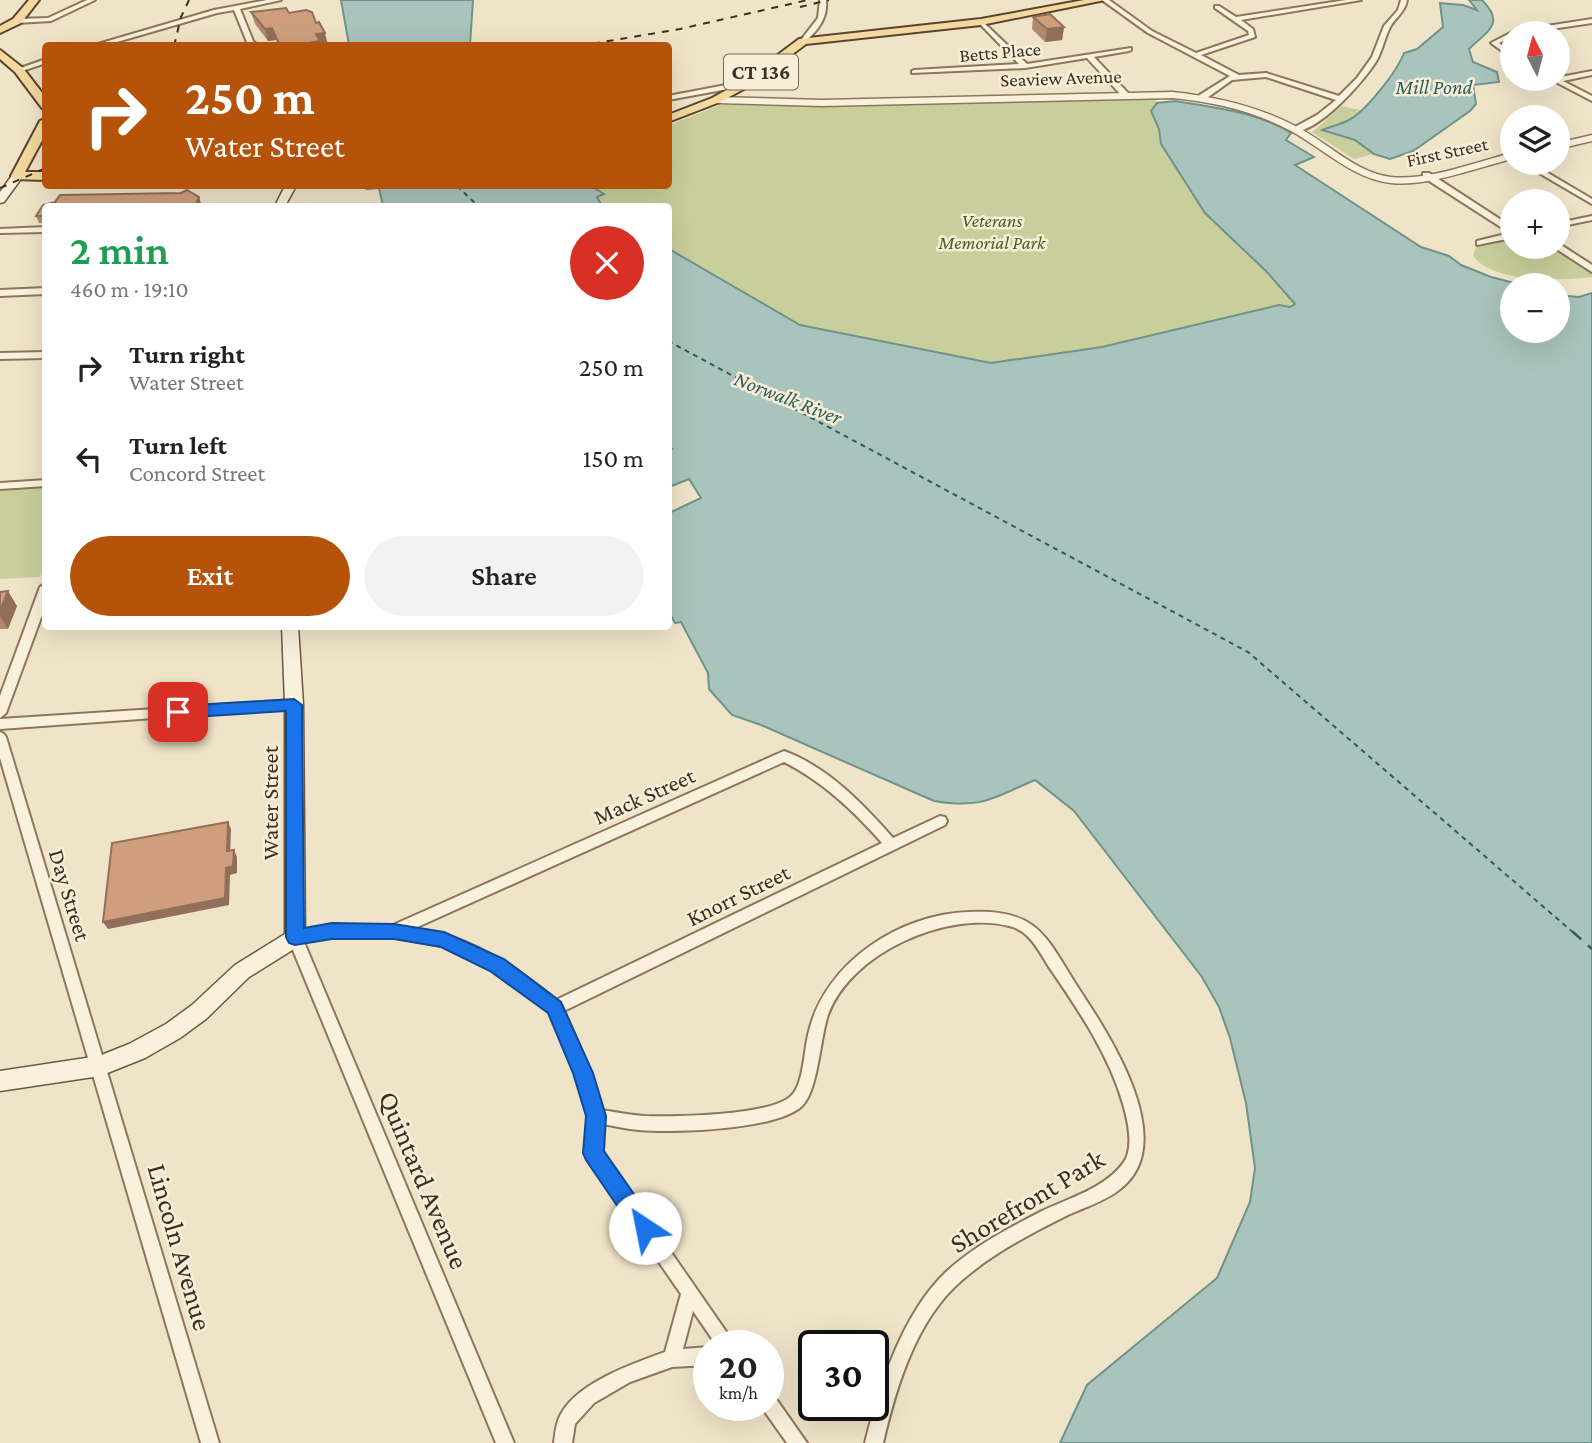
<!DOCTYPE html>
<meta charset="utf-8">
<style>
body{margin:0;font-family:"Crimson Pro",serif;background:#f2f2f2;color:#222;height:100vh;display:flex;flex-direction:column;font-size:26px;white-space:nowrap}
*{box-sizing:border-box;margin:0}
p{font-size:23px;color:#767676}
.icon{flex:none;width:38px;height:38px;fill:none;stroke:currentColor;stroke-width:2;stroke-linecap:round;stroke-linejoin:round}
.map{position:relative;flex:1;overflow:hidden}
.drawer{position:absolute;left:42px;top:203px;width:630px;height:427px;display:flex;flex-direction:column;background:#fff;border-radius:7px;box-shadow:0 7px 28px #0002}
.drawer>*{flex:none}
.banner{position:absolute;left:42px;top:42px;width:630px;height:147px;border-radius:7px;box-shadow:0 7px 28px #0002;background:#b45309;color:#fff;overflow:hidden}
.needle{width:46px;rotate:354deg}
.fabs{position:absolute;left:1500px;top:21px;display:grid;gap:14px}
.fabs a{display:grid;place-items:center;width:70px;height:70px;border-radius:50%;background:#fff;box-shadow:0 7px 28px #0002;font-size:35px}
.speed{position:absolute;left:693px;top:1330px;display:flex;gap:14px;font-size:35px;font-weight:700;text-align:center}
.speed>*{display:grid;place-content:center;width:91px;height:91px;border-radius:50%;background:#fff;box-shadow:0 7px 28px #0002;line-height:1}
.speed small{font-size:18px;font-weight:400}
.speed .limit{border:4px solid #111;border-radius:10px;background:#fff;color:#111}
.pin{position:absolute;display:grid;place-items:center;width:60px;height:60px;color:#fff;margin:-30px;border-radius:14px;box-shadow:0 4px 10px #0006}
.me{position:absolute;width:77px;margin:-38px;rotate:326deg;stroke-linejoin:round;filter:drop-shadow(0 0 5px #0008)}
.turn{display:flex;align-items:center;gap:24px;height:147px;padding:0 28px;font-size:32px}
.turn .icon{width:91px;height:91px;stroke-width:2.5}
.turn b{display:block;font-size:49px;line-height:60px}
.round{display:grid;place-items:center;flex:none;width:74px;height:74px;border-radius:37px;background:#f2f2f2}
.head{display:flex;align-items:center;justify-content:space-between;height:119px;padding:0 28px}
h1{font-size:42px;font-weight:600;line-height:52px;color:#1e9e55}
.primary-button{display:flex;gap:14px;margin-top:auto;padding:14px 28px}
.primary-button a{flex:1;height:80px;border-radius:42px;background:#b45309;color:#fff;font-size:28px;font-weight:600;line-height:80px;text-align:center}
.primary-button a+a{background:#f2f2f2;color:#222}
ul{padding:0;list-style:none}
li{display:flex;align-items:center;gap:21px;height:91px;padding:0 28px}
li div{flex:1}
li b{display:block;font-size:26px}
li em{font-style:normal}
.map>svg:first-child{display:block}
.green{fill:#c9cf9b}
.water{fill:#a9c4bc;stroke:#6f938a;stroke-width:2}
.lines{fill:none;stroke-linecap:round;stroke-linejoin:round}
.ferry-far1{stroke:#2f5d5a;stroke-width:2;stroke-dasharray:5 4.5;stroke-linecap:butt}
.ferry{stroke:#2f5d5a;stroke-width:2.5;stroke-dasharray:11 9;stroke-linecap:butt}
.minor-casing{stroke:#8d765c;stroke-width:4}
.tertiary-casing{stroke:#8d765c;stroke-width:3}
.secondary-casing{stroke:#6f573f;stroke-width:3}
.primary-casing{stroke:#5b4430;stroke-width:4}
.minor{fill:#faf1dc;fill-rule:evenodd}
.tertiary{fill:#faf1dc;fill-rule:evenodd}
.secondary{fill:#faf1dc;fill-rule:evenodd}
.primary{fill:#f3d9a0;fill-rule:evenodd}
.rail{stroke:#3d2e20;stroke-width:2;stroke-dasharray:7 7;stroke-linecap:butt}
.wall{fill:#b2896c}
.shaded-wall{fill:#916f58}
.building{fill:#cf9f7d;stroke:#916f58;stroke-width:2}
.route{fill:#1a73e8;stroke:#114b97;stroke-width:2}
.labels{text-anchor:middle;dominant-baseline:central;stroke-width:5;stroke-linejoin:round;paint-order:stroke}
.far-street-label{font-size:19px;fill:#3d2e20;stroke:#f7eed8}
.far-park-label{font-size:19px;font-style:italic;fill:#4d5a26;stroke:#f7eed8}
.shield{fill:#f7eed8;stroke:#756857;stroke-width:2}
.shield-label{font-size:21px;font-weight:bold;fill:#3d2e20}
.far-water-label{font-size:21px;font-style:italic;fill:#2f5d5a;stroke:#f7eed8}
.street-label{font-size:23px;fill:#3d2e20;stroke:#f7eed8}
.near-street-label{font-size:28px;fill:#3d2e20;stroke:#f7eed8}
</style>
<div class="map">
<svg width="1592" height="1443" viewBox="0 0 1592 1443">
<rect width="100%" height="100%" fill="#f0e4c8"/>
<path class="green" d="M1156 98 1157 103 1152 111 1159 129 1161 144 1205 213 1267 272 1296 304 1290 307 1279 305 1102 347 991 363 800 325 669 249 668 206H602L597 197 604 194 591 186H668L669 125 720 105Z
M1342 106 1360 110 1346 122 1324 129 1355 140 1374 154 1354 159 1312 132Z
M1512 233V247H1558L1592 268V277C1563 281 1489 283 1473 255L1479 240Z
M45 486V562L40 577 0 579V488Z"/>
<path class="water" d="M341 0H473L470 45H349Z
M1469 0H1482C1506 24 1487 31 1469 49L1473 62 1497 72 1499 82 1473 85 1476 104 1470 111 1413 151 1390 159 1374 154 1355 140 1322 130C1328 127 1339 125 1347 121 1366 112 1397 71 1404 53L1417 49 1443 27 1440 3 1463 5 1477 10Z
M1176 101C1215 108 1258 112 1291 133L1286 140 1314 157 1295 165 1421 247 1449 256 1461 265 1491 277 1522 285H1512V331H1558V295L1579 297 1592 293V1443H1060L1087 1385 1217 1278 1250 1202 1255 1168 1246 1103 1230 1038 1219 1007 1202 977 1074 811 1035 780C992 798 983 809 934 801L761 725 732 715 709 689 708 673 681 622 675 623 669 612V513L701 498 689 479 669 487V450L672 449 668 447 669 249 800 325 991 363 1102 347 1279 305 1290 307 1295 304 1267 272 1205 213 1161 144 1159 129 1151 111 1157 103Z
M369 186H591L604 194 597 197 602 206H383L379 188 367 189Z"/>
<g class="lines">
<path class="ferry-far1" d="M457 186 478 206
M668 341 1248 652 1575 934"/>
<path class="ferry" d="M1573 932 1592 949"/>
<g class="minor-casing">
<path id="minor" d="M87 0H95L51 21 17 23 14 21 17 19 48 18Z
M267 0H281L240 9 253 41 258 46H250L247 42 234 10 217 13 103 46H91L214 10Z
M820 0H826C828 18 818 30 805 42H801V40L818 18Z
M1102 0H1109L1152 31 1196 53 1249 35 1248 31 1215 8V6H1219L1236 17 1346 0H1361L1241 20 1253 29 1255 37 1201 55 1239 75 1266 73 1339 96 1357 78 1372 57 1384 26 1398 10 1401 0H1407C1405 12 1396 17 1390 27 1385 37 1383 48 1378 58 1366 80 1319 132 1293 132V128L1317 115 1336 100 1266 77 1232 80 1204 100H1198V96L1230 76 1148 33Z
M1592 19V23L1525 33H1512V37L1499 43 1512 53V58L1491 43 1514 31Z
M981 20 1027 64 1131 48V50L1129 51 1094 57 1129 94 1122 96 1087 58 1025 68 912 73V71L914 70 1019 64 979 23 978 22Z
M46 59V63L19 72 15 70Z
M1592 71V75L1563 81 1592 96V101L1550 79Z
M747 81H750V85L668 100V96Z
M1522 163H1531L1592 199V204Z
M1423 173H1429L1512 227V238L1477 245V241L1510 233 1423 177Z
M1592 216V220L1558 227V223Z
M46 227V232L0 233V229Z
M1558 243 1592 265V272L1555 248Z
M46 288V294L0 296V290Z
M46 352V358L0 359V353Z
M46 480V486L0 489V483Z
M46 583V604L6 713 0 718V696L40 587Z
M294 700 300 704 294 708 0 729V719Z
M0 732 4 734 6 737 219 1443H201L0 758Z
M784 751C828 767 863 804 893 838L940 816 945 817 947 821 945 825 564 1011 591 1073 602 1110C616 1112 630 1115 644 1116 674 1117 773 1116 792 1095 804 1083 804 1048 809 1031 826 962 900 914 969 912 1039 909 1045 936 1079 989 1110 1036 1181 1144 1119 1190 1105 1201 1086 1207 1070 1214 1032 1233 993 1253 961 1281 916 1320 896 1387 883 1443H865C879 1386 903 1313 946 1272 974 1246 1009 1228 1042 1211 1069 1198 1106 1188 1124 1162 1134 1147 1128 1121 1123 1104 1109 1055 1078 1009 1049 967 1042 956 1035 942 1025 934 1020 930 1015 927 1009 926 947 910 850 953 828 1015 820 1038 818 1091 802 1106 777 1130 674 1133 639 1130 627 1129 615 1126 603 1124L601 1151 736 1346H717L693 1311 683 1349 709 1347V1365L672 1367 630 1382 594 1403 575 1424 572 1443H554C555 1434 556 1424 560 1416 576 1383 632 1364 665 1352L681 1294 587 1158 585 1153 588 1116 575 1073 550 1012 521 988 492 969 442 946 394 937H332L304 942 514 1443H496L288 938 290 934 295 932 332 925H393ZM784 762C823 782 853 810 882 843L556 1000C524 973 487 948 446 935 436 931 424 931 413 929Z
M768 1393 774 1396 807 1443H787L760 1405H768Z"/>
</g>
<g class="tertiary-casing">
<path id="tertiary" d="M1173 92C1216 97 1258 106 1297 127 1327 142 1356 173 1391 177 1428 181 1476 162 1512 153V159C1476 168 1427 187 1391 183 1353 179 1324 149 1291 131 1254 111 1214 102 1173 98L822 106 716 103 711 100 716 97 822 100Z
M1592 135V141L1558 149V143Z"/>
</g>
<g class="secondary-casing">
<path id="secondary" d="M13 174 23 176 4 202 0 203V192Z
M285 186H296L285 206H275Z
M282 626H298L303 704 305 938 302 944 249 977 206 1019 180 1038 145 1058 100 1076 0 1091V1071L99 1056 129 1044 166 1024 192 1005 235 965 285 934V704Z"/>
</g>
<g class="primary-casing">
<path id="primary" d="M29 0H39L21 23 0 33V26L13 19Z
M1084 0H1105L981 25 806 44 751 85 720 102 668 122V115L712 98 743 81 799 39 981 19Z
M0 50 23 68 46 98V109L42 108 15 72 0 59Z
M46 118V133L25 172H46V180L13 179 11 176 40 121Z"/>
</g>
<use href="#minor" class="minor"/>
<use href="#tertiary" class="tertiary"/>
<use href="#secondary" class="secondary"/>
<use href="#primary" class="primary"/>
<path class="rail" d="M800 7 829 0
M174 46 181 17 189 0
M579 46 680 29 808 0
M0 188 46 168"/>
</g>
<path class="wall" d="M251 12 289 13 316 23 328 45 278 46 276 40 268 41 255 24Z
M1033 17 1064 27 1062 40 1045 42 1032 29Z
M187 190 199 197 201 204 200 206H46V223H39L36 216 43 205 55 202 60 195 181 193Z
M0 592 17 606 8 629H0Z"/>
<path class="shaded-wall" d="M1064 27 1062 40 1045 42 1047 29Z
M272 28 276 40 268 41 265 29Z
M325 33 328 45 302 46V44L316 34Z
M199 197 201 204 200 206H195Z
M8 591 17 606 8 629 0 616V611Z
M228 822 231 829 230 859 227 851Z
M234 850 237 857V873L230 875 229 905 108 929 103 922 226 868Z"/>
<path class="building" d="M286 8 289 13 306 10 312 12 316 23 319 22 325 33 316 34 320 41 302 44V46H280L272 28 265 29 251 12Z
M1050 14 1064 27 1047 29 1033 17Z
M187 190 199 197 195 206H46V216H36L43 205 55 202 60 195 181 193Z
M8 591 0 611V592Z
M228 822 227 851 234 850 233 866 226 868 225 898 103 922 112 843Z"/>
<path class="route" d="M294 699 302 705 304 928 332 923 394 924 444 932 504 959 561 1002 593 1073 606 1116 604 1151 652 1220 655 1228 652 1235 645 1238 637 1235 586 1160 583 1153 586 1116 573 1073 548 1013 490 971 441 947 394 939H332L295 945 289 943 286 937V711L178 718 170 712 178 706Z"/>
<g class="labels">
<g class="far-street-label">
<text transform="translate(1000 52) rotate(-5)">Betts Place</text>
<text transform="translate(1061 78) rotate(-2)">Seaview Avenue</text>
<text transform="translate(1447 152) rotate(-12)">First Street</text>
</g>
<g class="far-park-label">
<text x="992" y="220">Veterans<tspan x="992" dy="22">Memorial Park</tspan></text>
</g>
<rect class="shield" x="724" y="54.5" width="74" height="35" rx="5"/>
<g class="shield-label">
<text x="761" y="72">CT 136</text>
</g>
<g class="far-water-label">
<text x="1434" y="87">Mill Pond</text>
<text transform="translate(788 398) rotate(21)">Norwalk River</text>
</g>
<g class="street-label">
<text transform="translate(644 796) rotate(-24)">Mack Street</text>
<text transform="translate(270 803) rotate(-90)">Water Street</text>
<text transform="translate(70 895) rotate(73)">Day Street</text>
<text transform="translate(738 895) rotate(-26)">Knorr Street</text>
</g>
<g class="near-street-label">
<text transform="translate(424 1180) rotate(67)">Quintard Avenue</text>
<text transform="translate(1027 1201) rotate(-31)">Shorefront Park</text>
<text transform="translate(180 1247) rotate(74)">Lincoln Avenue</text>
</g>
</g>
</svg>
<div class="fabs">
<a><svg class="needle" viewBox="-14 -14 28 28"><path d="M0-13l5 13h-10z" fill="#e53935"/><path d="M0 13l5-13h-10z" fill="#767676"/></svg></a>
<a><svg class="icon" aria-label="layers" viewBox="0 0 24 24"><path d="M12 4l9 5-9 5-9-5zM3 14l9 5 9-5"/></svg></a>
<a>+</a>
<a>−</a>
</div>
<div class="speed"><div>20<small>km/h</small></div><div class="limit">30</div></div>
<div class="pin" style="left:178px;top:712px;background:#d93025"><svg class="icon" aria-label="arrive" viewBox="0 0 24 24"><path d="M6 21V4h12l-3 4 3 4H6"/></svg></div>
<svg class="me" style="left:645px;top:1228px" viewBox="-20 -20 40 40"><circle r="19" fill="#fff"/><path d="M0-13L10 11 0 6-10 11z" fill="#1a73e8"/></svg>
<div class="banner">
<div class="turn"><svg class="icon" aria-label="right" viewBox="0 0 24 24"><path d="M7 20v-9h11M14 6l5 5-5 5"/></svg><div><b>250 m</b>Water Street</div></div>
</div>
<section class="drawer">
<div class="head"><div><h1>2 min</h1><p>460 m · 19:10</p></div><a class="round" style="background:#d93025;color:#fff"><svg class="icon" aria-label="close" viewBox="0 0 24 24"><path d="M6 6l12 12M18 6L6 18"/></svg></a></div>
<ul>
<li><svg class="icon" aria-label="right" viewBox="0 0 24 24"><path d="M7 20v-9h11M14 6l5 5-5 5"/></svg><div><b>Turn right</b><p>Water Street</p></div><em>250 m</em></li>
<li><svg class="icon" aria-label="left" viewBox="0 0 24 24"><path d="M17 20v-9H6M10 6l-5 5 5 5"/></svg><div><b>Turn left</b><p>Concord Street</p></div><em>150 m</em></li>
</ul>
<div class="primary-button"><a>Exit</a><a>Share</a></div>
</section>
</div>
